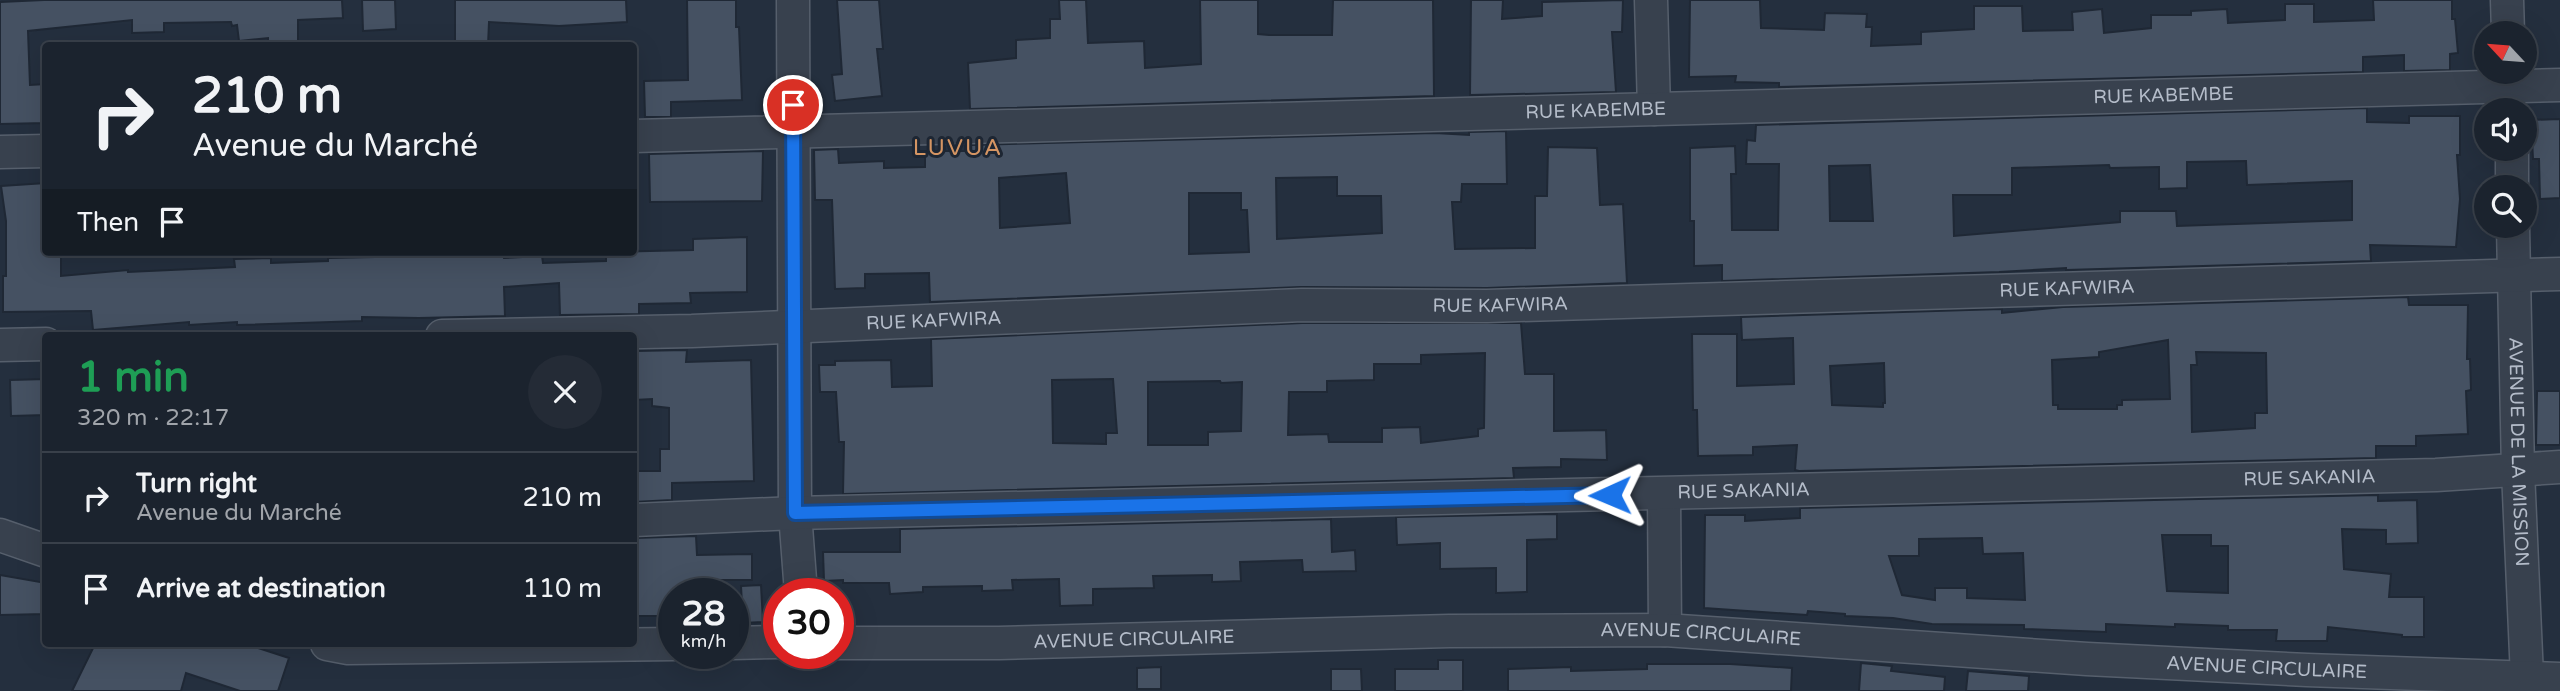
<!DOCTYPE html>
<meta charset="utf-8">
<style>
body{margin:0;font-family:"Varela Round",sans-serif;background:#242b36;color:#f1f3f6;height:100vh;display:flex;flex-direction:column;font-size:26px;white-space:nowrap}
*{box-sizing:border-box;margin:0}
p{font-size:23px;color:#a0a4aa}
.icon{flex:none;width:38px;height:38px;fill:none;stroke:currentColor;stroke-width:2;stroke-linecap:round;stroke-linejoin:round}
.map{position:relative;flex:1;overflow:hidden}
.side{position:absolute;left:42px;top:332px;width:595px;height:315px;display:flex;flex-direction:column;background:#1b232e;border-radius:7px;box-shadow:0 7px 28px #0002,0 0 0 2px #39404a}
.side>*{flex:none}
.banner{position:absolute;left:42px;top:42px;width:595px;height:214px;border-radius:7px;box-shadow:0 7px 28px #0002,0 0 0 2px #39404a;background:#1b232e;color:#f1f3f6;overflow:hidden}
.needle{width:46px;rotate:296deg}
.buttons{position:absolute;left:2474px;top:21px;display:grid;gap:14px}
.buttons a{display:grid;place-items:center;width:63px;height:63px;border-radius:50%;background:#1b232e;box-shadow:0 7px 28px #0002,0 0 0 2px #39404a;font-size:35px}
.speed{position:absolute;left:658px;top:578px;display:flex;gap:14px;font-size:35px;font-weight:700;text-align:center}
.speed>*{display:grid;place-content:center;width:91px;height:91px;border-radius:50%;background:#1b232e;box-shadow:0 7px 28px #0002,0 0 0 2px #39404a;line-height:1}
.speed small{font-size:18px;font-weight:400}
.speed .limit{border:10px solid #d22;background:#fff;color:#111}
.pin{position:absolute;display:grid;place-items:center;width:60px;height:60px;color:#fff;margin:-30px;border:4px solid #fff;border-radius:50%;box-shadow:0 2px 7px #0007}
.me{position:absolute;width:77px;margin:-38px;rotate:269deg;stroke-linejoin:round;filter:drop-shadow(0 0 5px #0008)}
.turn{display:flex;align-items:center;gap:24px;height:147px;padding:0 35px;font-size:32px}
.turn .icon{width:91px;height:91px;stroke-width:2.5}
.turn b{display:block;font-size:49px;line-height:60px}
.then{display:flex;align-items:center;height:66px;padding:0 35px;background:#0003;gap:14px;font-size:26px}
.round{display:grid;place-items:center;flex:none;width:74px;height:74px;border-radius:37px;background:#242b36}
.headline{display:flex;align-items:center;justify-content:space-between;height:119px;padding:0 35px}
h1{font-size:42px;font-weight:700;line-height:52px;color:#1e9e55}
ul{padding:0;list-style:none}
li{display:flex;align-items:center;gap:21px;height:91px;padding:0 35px;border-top:2px solid #39404a}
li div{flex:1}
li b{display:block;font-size:26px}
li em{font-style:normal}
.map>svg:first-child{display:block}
.building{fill:#455162;stroke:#1f2835;stroke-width:2;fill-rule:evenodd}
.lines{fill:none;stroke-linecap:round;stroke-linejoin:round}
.minor-casing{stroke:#565f6c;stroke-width:35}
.minor{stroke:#38414e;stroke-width:32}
.route-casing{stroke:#114b97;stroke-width:18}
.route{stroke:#1a73e8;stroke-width:12}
.labels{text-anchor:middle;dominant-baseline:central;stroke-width:6;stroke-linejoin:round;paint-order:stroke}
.street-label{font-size:19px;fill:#b4bcc9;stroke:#1d2633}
.quarter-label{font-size:23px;letter-spacing:2px;fill:#d59563;stroke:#1d2633}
</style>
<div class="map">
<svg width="2560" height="691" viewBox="0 0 2560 691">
<rect width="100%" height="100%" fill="#242f3e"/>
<path class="building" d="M44 0H342L343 18 298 20V46H268V38L239 41 237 25 232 26 231 22 164 23V32L132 33V20L28 31 30 85 46 84V123L0 124V2Z
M362 0H395L396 29 363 31Z
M455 0H626L627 22 559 26 489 22 488 46H455Z
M687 0H736V27H739L742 100 671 102V117H645L644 81 688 80Z
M837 0H879L883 49H877L882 96 835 101 832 75 842 74Z
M1059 0H1086L1088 43 1144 41 1145 68 1201 64 1200 0H1258V34L1269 35H1332L1333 0H1433L1434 96 970 109 968 63 1016 58V40L1050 38V19H1060Z
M1471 0H1503L1502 19 1542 16V2L1623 0 1622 32H1612L1616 92 1470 95Z
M1690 0H1760L1761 28 1824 30 1825 13 1867 14 1866 27H1872L1871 46 1921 44V32L1974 29V6H2022L2023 31 2073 30 2072 12 2102 9 2104 33 2151 28V15H2191V11L2227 9 2228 23 2285 20V4H2314V22L2374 20 2373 0H2452V19H2455L2458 53 2450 54V70L2404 71V55L2363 57V72L1779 87V83L1735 82 1736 76 1689 77Z
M2367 108V122L2409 123V116H2460V155H2457L2460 199 2456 247 2370 245 2371 261 2066 270V268L1999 272 1722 281V265L1694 266V221H1690V148L1735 146 1736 174H1731L1732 230H1778L1779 164H1746L1747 140 1755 141 1756 125ZM2246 161 2247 185 2352 181V220L2177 226 2176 211H2120V222L1954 236 1953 195H2012V168L2109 165 2110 168 2159 167V189L2187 188V162ZM1870 165 1873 221H1830L1829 166Z
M2560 119V198L2540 199 2539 159H2533L2531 120Z
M1506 131 1507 184H1462L1461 202H1452L1455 249 1535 248V196H1547L1548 147 1597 148 1600 205 1623 204 1627 283 1487 288 1301 287 930 302 929 273 865 274V288L835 289 832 200H815L814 150 838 149 839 163 884 161V168L925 167V151H971V145L1435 133 1469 135V132ZM1066 173 1070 223 1000 228 999 178ZM1337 177V196H1381L1382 233 1277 239 1276 178ZM1189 193H1241V210H1247L1249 252 1189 254Z
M763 151 762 201 650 202 649 154Z
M46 183V252H61V276L128 270V272L235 267 234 259 271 258V263L328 261V258L374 257V252H449V255L503 253 504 258 542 256 543 263 606 261V252L693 250V239L747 237V292L690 293 691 303 639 304V314L560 315 559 283 504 287 505 316 419 318 362 317V321L237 325V322L189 325V322L93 330 91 311 3 312V276H6V221L1 186Z
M2408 297 2409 305H2468L2467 359H2470L2471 390 2466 391 2468 434 2416 436V446H2376V458L1799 471 1795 470 1797 445 1753 447V455L1698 456 1697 410H1693L1692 334H1737V386L1794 384 1793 338 1742 340 1741 317 2002 309V313L2063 307ZM2168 340 2170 399 2122 400V405H2117V409H2058V405H2053L2052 360 2099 357V352ZM2196 352 2266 353 2267 413H2255V428L2192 432 2191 365H2197ZM1884 363 1885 403H1883V407L1832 405 1830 366Z
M1302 323H1521L1525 374H1554V431L1606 430 1607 460 1561 459V467L1513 468 1514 478 843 494 844 442H839L836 392H820L819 365H835V361L891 360 892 387 932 386 931 339ZM1485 353 1484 428 1478 429V436L1421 443 1420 427 1382 428V442H1329L1328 434 1288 435 1289 392H1327V381L1374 380V364H1421V355ZM1113 379 1117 433H1106V444L1053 443 1052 380ZM1220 381 1221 383 1242 382 1241 431 1208 432V445H1148V382Z
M687 350 686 362 751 360 754 481 672 483V500L634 502V471H660V449H669V408L652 406V399L634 400V351Z
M46 379V415L11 416 10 380Z
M2537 391H2560V445H2536Z
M2378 495V501L2417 500 2418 543 2386 544V530L2342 529 2344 569 2391 574 2389 597H2424V637H2402V635L2328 627 2327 641H2276L2277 630H2228V626L2175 624V627L2106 624V632L2024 629V625L1932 624 1893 618 1845 616V614L1808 611 1807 615 1704 608 1705 515H1745V521L1800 518V508ZM2162 535H2211V546H2228V593L2167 591ZM1982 538 1983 554 2023 553 2025 600 1967 598V588H1935V600L1902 595 1889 556H1919V539Z
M1557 514V539L1527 540V592L1496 593V568L1440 569V543L1397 545 1396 517Z
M1331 519 1332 552 1355 550 1356 571 1303 572 1302 560 1240 562 1241 581 1212 582V575L1153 576 1154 588 1093 589V605L1060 606 1059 579 1012 580 1013 590 982 591V586L923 587V592L890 594 889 583H843V580L824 581 823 552H900V529Z
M696 536 697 555 752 554V580H695V593H674V616H634V538Z
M0 575 46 583V614L0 615Z
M761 585 763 622 743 623 741 586Z
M95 644H246L289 658 278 691H240L186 673 181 691H72Z
M1438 660H1463V691H1395V669H1438Z
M1861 663 1892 666 1891 671 1945 677 1944 691H1859Z
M1647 664H1730L1792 668 1791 691H1508V669L1571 667V671L1647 669Z
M1161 667V689H1137V668Z
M1331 669H1361L1362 691H1331Z
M1968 671 2029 676 2028 691H1966Z"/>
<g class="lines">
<g class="minor-casing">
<g id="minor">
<path d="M793 0 795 513 801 593"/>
<path d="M1651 0 1654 109"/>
<path d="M2507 0 2508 33"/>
<path id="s1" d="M634 136 2560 85"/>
<path d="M2512 149V187"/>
<path d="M0 152 46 151"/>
<path id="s2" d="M2513 226 2518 471 2527 677"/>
<path id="s3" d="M442 336 692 331 1302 305 1487 306 2560 274"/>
<path d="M0 345 46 344"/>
<path d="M1664 494 1665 630"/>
<path id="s4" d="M634 520 795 513 2436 475 2560 467"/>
<path d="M0 535 46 551"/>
<path d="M733 643 779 642"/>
<path id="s5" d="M838 643H999L1449 631 1665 630 2087 659 2307 670 2560 679"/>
<path d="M327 644 348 648 674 644"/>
</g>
</g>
<use href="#minor" class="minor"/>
</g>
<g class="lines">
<g class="route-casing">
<path id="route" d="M793 105 795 513 1610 495"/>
</g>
<use href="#route" class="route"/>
</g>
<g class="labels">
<g class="street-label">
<text stroke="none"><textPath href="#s1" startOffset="1530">RUE KABEMBE</textPath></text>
<text stroke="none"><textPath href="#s1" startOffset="962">RUE KABEMBE</textPath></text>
<text stroke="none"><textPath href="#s3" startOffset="1626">RUE KAFWIRA</textPath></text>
<text stroke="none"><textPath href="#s3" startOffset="1059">RUE KAFWIRA</textPath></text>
<text stroke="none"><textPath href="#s3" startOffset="492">RUE KAFWIRA</textPath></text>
<text stroke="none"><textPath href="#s2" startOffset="226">AVENUE DE LA MISSION</textPath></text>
<text stroke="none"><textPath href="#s4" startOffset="1676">RUE SAKANIA</textPath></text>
<text stroke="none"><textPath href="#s4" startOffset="1110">RUE SAKANIA</textPath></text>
<text stroke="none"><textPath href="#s5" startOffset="863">AVENUE CIRCULAIRE</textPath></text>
<text stroke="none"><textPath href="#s5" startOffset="296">AVENUE CIRCULAIRE</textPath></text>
<text stroke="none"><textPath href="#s5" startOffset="1430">AVENUE CIRCULAIRE</textPath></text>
</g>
<g class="quarter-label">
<text x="958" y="148">LUVUA</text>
</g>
</g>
</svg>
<div class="buttons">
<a><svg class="needle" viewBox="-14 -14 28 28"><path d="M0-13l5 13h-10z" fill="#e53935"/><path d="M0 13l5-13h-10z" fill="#a0a4aa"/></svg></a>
<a><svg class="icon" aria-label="sound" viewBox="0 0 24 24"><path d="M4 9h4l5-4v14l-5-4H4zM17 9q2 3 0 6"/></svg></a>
<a><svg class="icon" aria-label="search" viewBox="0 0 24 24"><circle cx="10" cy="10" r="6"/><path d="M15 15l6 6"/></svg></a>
</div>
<div class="speed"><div>28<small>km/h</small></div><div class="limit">30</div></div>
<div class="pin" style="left:793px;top:105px;background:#d93025"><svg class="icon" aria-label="arrive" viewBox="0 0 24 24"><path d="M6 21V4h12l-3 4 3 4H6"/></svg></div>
<svg class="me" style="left:1610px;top:495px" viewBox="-20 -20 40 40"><path d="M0-17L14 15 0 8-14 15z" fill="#1a73e8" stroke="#fff" stroke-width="4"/></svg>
<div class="banner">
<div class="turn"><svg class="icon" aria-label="right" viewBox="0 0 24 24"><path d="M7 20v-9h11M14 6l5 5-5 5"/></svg><div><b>210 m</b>Avenue du Marché</div></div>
<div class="then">Then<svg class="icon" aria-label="arrive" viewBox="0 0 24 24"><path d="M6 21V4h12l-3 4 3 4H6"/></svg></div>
</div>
<section class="side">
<div class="headline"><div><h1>1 min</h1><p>320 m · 22:17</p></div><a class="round"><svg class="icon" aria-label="close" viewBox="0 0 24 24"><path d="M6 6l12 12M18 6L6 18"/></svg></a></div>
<ul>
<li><svg class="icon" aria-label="right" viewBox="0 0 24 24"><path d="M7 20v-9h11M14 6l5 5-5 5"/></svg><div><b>Turn right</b><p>Avenue du Marché</p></div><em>210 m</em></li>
<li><svg class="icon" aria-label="arrive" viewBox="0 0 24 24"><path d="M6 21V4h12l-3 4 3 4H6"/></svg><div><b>Arrive at destination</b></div><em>110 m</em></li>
</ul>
</section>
</div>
